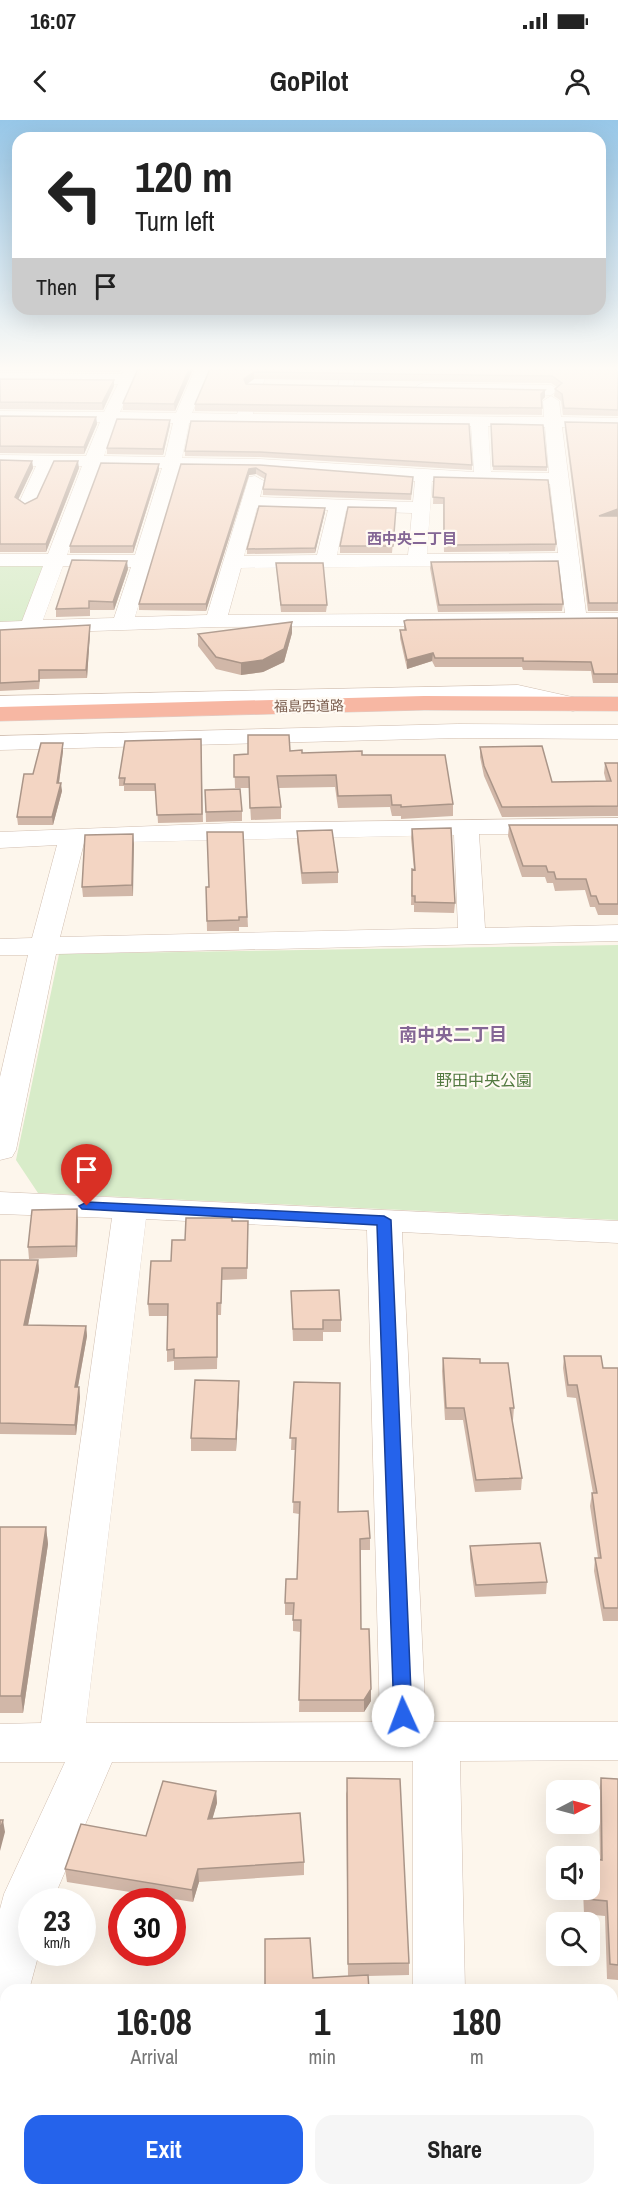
<!DOCTYPE html>
<meta charset="utf-8">
<style>
body{margin:0;font-family:"Archivo Narrow","Noto Sans JP",sans-serif;background:#f6f6f6;color:#222;height:100vh;display:flex;flex-direction:column;font-size:22px;white-space:nowrap}
*{box-sizing:border-box;margin:0}
p{font-size:20px;color:#767676}
.icon{flex:none;width:33px;height:33px;fill:none;stroke:currentColor;stroke-width:2;stroke-linecap:round;stroke-linejoin:round}
.map{position:relative;flex:1;overflow:hidden}
.details{position:absolute;left:0px;top:1864px;width:618px;height:212px;display:flex;flex-direction:column;background:#fff;border-radius:18px 18px 0 0;box-shadow:0 6px 24px #0002}
.details>*{flex:none}
.hud{position:absolute;left:12px;top:12px;width:594px;height:183px;border-radius:18px;box-shadow:0 6px 24px #0002;background:#fff;color:#222;overflow:hidden}
.needle{width:39px;rotate:84deg}
.buttons{position:absolute;left:546px;top:1660px;display:grid;gap:12px}
.buttons a{display:grid;place-items:center;width:54px;height:54px;border-radius:12px;background:#fff;box-shadow:0 6px 24px #0002;font-size:30px}
.speed{position:absolute;left:18px;top:1768px;display:flex;gap:12px;font-size:30px;font-weight:700;text-align:center}
.speed>*{display:grid;place-content:center;width:78px;height:78px;border-radius:50%;background:#fff;box-shadow:0 6px 24px #0002;line-height:1}
.speed small{font-size:15px;font-weight:400}
.speed .limit{border:9px solid #d22;background:#fff;color:#111}
.pin{position:absolute;display:grid;place-items:center;width:51px;height:51px;color:#fff;margin:-62px -26px;border-radius:50% 50% 50% 0;rotate:-45deg;box-shadow:0 0 6px #0007}
.pin .icon{rotate:45deg}
.me{position:absolute;width:66px;margin:-33px;rotate:358deg;stroke-linejoin:round;filter:drop-shadow(0 0 4px #0008)}
.turn{display:flex;align-items:center;gap:21px;height:126px;padding:0 24px;font-size:27px}
.turn .icon{width:78px;height:78px;stroke-width:2.5}
.turn b{display:block;font-size:42px;line-height:51px}
.then{display:flex;align-items:center;height:57px;padding:0 24px;background:#0003;gap:12px;font-size:22px}
.eta{display:flex;justify-content:space-evenly;align-items:center;height:102px;text-align:center}
.eta b{font-size:36px;font-weight:800;line-height:42px}
.cta{display:flex;gap:12px;margin-top:auto;padding:12px 24px}
.cta a{flex:1;height:69px;border-radius:18px;background:#2563eb;color:#fff;font-size:24px;font-weight:800;line-height:69px;text-align:center}
.cta a+a{background:#f6f6f6;color:#222}
.status{display:flex;justify-content:space-between;align-items:center;height:42px;padding:0 30px;background:#fff;direction:ltr}
.status svg{height:16px;fill:currentColor}
header{display:flex;justify-content:space-between;align-items:center;height:78px;padding:0 24px;background:#fff;font-size:27px;font-weight:800}
.map>svg:first-child{display:block}
.green{fill:#d8ecc9}
.lines{fill:none;stroke-linecap:round;stroke-linejoin:round}
.minor-casing{stroke:#d1beb0;stroke-width:1}
.highway-casing{stroke:#dad1cd;stroke-width:1}
.minor{fill:#fff;fill-rule:evenodd}
.highway{fill:#f7b7a3;fill-rule:evenodd}
.wall{fill:#d1b7a8}
.shaded-wall{fill:#aa9588}
.building{fill:#f3d5c3;stroke:#aa9588;stroke-width:1.5}
.route{fill:#2563eb;stroke:#184099;stroke-width:1.5}
.labels{text-anchor:middle;dominant-baseline:central;stroke-width:4.5;stroke-linejoin:round;paint-order:stroke}
.far-street-label{font-size:14px;fill:#7a5c4d;stroke:#fffaf3}
.far-neighbourhood-label{font-size:15px;font-weight:bold;fill:#846695;stroke:#fffaf3}
.park-label{font-size:16px;fill:#537a41;stroke:#fffaf3}
.neighbourhood-label{font-size:18px;font-weight:bold;fill:#846695;stroke:#fffaf3}
</style>
<div class="status"><b>16:07</b><svg viewBox="0 0 49 12"><path d="M0 12V9h3v3zM5 12V6h3v6zM10 12V3h3v9zM15 12V0h3v12zM26 1h20v11H26zM47 4h2v5h-2z"/></svg></div>
<header><svg class="icon" aria-label="back" viewBox="0 0 24 24"><path d="M15 5l-7 7 7 7"/></svg>GoPilot<svg class="icon" aria-label="person" viewBox="0 0 24 24"><circle cx="12" cy="8" r="4"/><path d="M4 21q1-7 8-7t8 7"/></svg></header>
<div class="map">
<svg width="618" height="2075" viewBox="0 0 618 2075">
<rect width="100%" height="100%" fill="#fdf6ec"/>
<path class="green" d="M0 443H48L24 503 0 504Z
M618 825V1100L38 1073 16 1040 59 834Z"/>
<g class="lines">
<g class="minor-casing">
<path id="minor" d="M124 249H140L120 292 176 293 195 249H211L192 293 237 294 252 249H268L253 294 544 297 543 281 551 276 559 281 561 297 618 298V308L562 307 586 493H618V505L216 507 0 514V502L22 501 43 446H0V434H48L82 346H53L36 385 27 390 18 385 36 346 0 345V335L86 336 100 302 0 301V291L104 292 118 264 0 263V253L122 254ZM116 302 173 303 165 337 104 336ZM189 303 471 306 474 352 260 339 182 338ZM488 306 545 307 549 353 491 352ZM100 347 162 348 135 435H67ZM180 348 260 349 415 361 413 382 260 377 264 361 255 356 249 357 207 495 135 497ZM432 361 550 364 558 433 427 434ZM257 388 328 390 317 435 244 436ZM346 391 412 393 408 435H337ZM559 445 565 493 228 495 241 448ZM63 446 131 447 114 498 43 500Z
M342 249H358L352 270 346 272 338 267Z
M424 263 551 265 559 270 551 275 418 271 416 268 418 265Z
M518 565 581 579 584 584 581 589 573 591 518 579 0 590V576Z
M458 604 618 605V619L458 618 0 630V616Z
M618 698V714H479L485 808 618 805V821L56 834 16 1030 12 1037 0 1040V957L28 835H0V819L32 818 57 725 0 728V712L232 703ZM454 715 458 808 60 817 84 723Z
M0 1072 618 1101V1123L402 1112 426 1602H618V1640L460 1641 465 1870H413V1641L112 1642 52 1782H32V1833H39L29 1870H6V1906L0 1909V1789L4 1774 65 1642H0V1604L41 1603 112 1098 0 1094ZM146 1099 367 1110 380 1602 86 1603Z
M612 1883H618V1933H612Z"/>
</g>
<g class="highway-casing">
<path id="highway" d="M424 576 618 577V591L424 590 0 601V587Z"/>
</g>
<use href="#minor" class="minor"/>
<use href="#highway" class="highway"/>
</g>
<path class="wall" d="M0 249H122L120 252 0 251Z
M138 249H193L175 291 123 290V283Z
M210 249H618V296L563 295 561 281 554 276 555 269 557 267 551 263 254 259 247 264 545 277 542 280V295L195 291V284Z
M0 259 114 260V266L103 290 0 289Z
M0 296 96 297 97 304 84 334 0 333Z
M191 301 472 345V350L260 337 185 336V331Z
M565 302 618 303V491H588L565 309Z
M491 304 547 347V351L493 350Z
M170 305 163 335 107 334V328Z
M0 340 32 341 33 348 18 379 25 384 37 378 79 348 46 432H0Z
M159 344V350L133 433H70V426Z
M181 344 413 357 411 380 263 375V369L265 359 256 354 249 355 206 491 139 490V484Z
M434 357 556 424 555 431 444 432 443 384H433Z
M396 388 392 433H340V426Z
M325 392 315 433 247 434V429Z
M431 442 563 484 562 491 438 492 430 448Z
M276 443 327 485 326 492H281Z
M128 449 114 490H90V496L56 497V489Z
M618 498V563H593L591 551 523 550 522 547H435L432 541 407 549 400 518V510H404V501Z
M0 510 90 513 87 558 40 559 39 569 0 571Z
M292 513 284 542 263 552 241 555 216 549 198 526V514Z
M201 619 203 702 158 703 156 671H124V666H119V658Z
M63 623V631L59 663 62 671 53 705H18L17 697 33 654Z
M480 627 552 662 606 661 604 653 605 643H618V696L502 697 484 656 480 637Z
M290 631 302 633 362 635 453 684V696L401 699V696H392L390 687 338 688 335 667 279 668 281 687V699L251 700 249 668H235L234 635Z
M205 670 242 691V701L206 702Z
M509 705H618V795H598L595 787H590L585 770 555 771 553 763H547L545 757H522L508 716Z
M412 709 455 783 454 793 414 792V785H411L412 749 414 750 411 718Z
M297 711 338 752V763L302 764 297 721Z
M243 712 248 807H239V811H207L206 767H209Z
M133 714V776L83 777 82 767Z
M78 1100 77 1137 29 1139 28 1127Z
M232 1101H248L247 1159 222 1160 221 1195H218L217 1249 174 1250V1241L167 1242V1230L168 1196H149L148 1184 171 1141 185 1120Z
M0 1140H38L39 1150 28 1205 86 1206 87 1216 78 1267H79L80 1277 76 1315 0 1314Z
M291 1171 341 1200V1212H323V1221H293Z
M564 1236 603 1248H618V1501H603L594 1451 595 1438H598L590 1386 592 1373H593L576 1278 567 1277 563 1248Z
M443 1238 480 1243 514 1288 513 1300H512L522 1358 521 1370 475 1372 463 1300H445L442 1251Z
M294 1262 338 1392 370 1418V1430H361V1509L371 1569V1581L364 1592H299L301 1512 293 1511V1495H285V1483L297 1459 299 1394 293 1393 295 1330H291Z
M239 1273 236 1331H191V1318Z
M0 1407H46L48 1424 23 1593H0Z
M470 1426 547 1462 546 1474 475 1477 470 1439Z
M601 1658 618 1659V1860L607 1859 605 1796 584 1794 583 1770H590L600 1739 599 1674Z
M216 1671 217 1683 212 1699 304 1742V1755L199 1762 193 1782 67 1762 65 1749 146 1716Z
M346 1671 409 1843V1855L368 1856 265 1867 348 1856Z
M612 1940 618 1941V2031L612 2030Z
M239 2070H451V2075H240Z"/>
<path class="shaded-wall" d="M189 249H193L175 291 174 284Z
M254 252V259L244 266V259Z
M114 260V266L103 290 102 283Z
M545 270V277L541 281V274Z
M96 297 97 304 84 334V327Z
M170 300V305L163 335V329Z
M32 341 33 348 16 384 15 377Z
M78 341 79 348 46 432V424Z
M159 344V350L133 433V426Z
M256 348V354L249 355 206 491V484L249 349Z
M325 388V392L315 433V428Z
M618 389V396H599Z
M127 441 128 449 114 490 113 482Z
M292 502V513L284 542 263 552 241 555V543Z
M90 505V513L87 558 86 550Z
M433 533 432 541 407 549V540Z
M63 623V631L58 670 57 663Z
M61 663 62 671 53 705 52 697Z
M133 714 134 724 133 776 132 765Z
M77 1089 78 1100 77 1137 76 1126Z
M38 1140 39 1150 26 1215 24 1205Z
M86 1206 87 1216 76 1277 75 1267Z
M239 1261V1273L236 1331V1319Z
M79 1267 80 1277 76 1315 75 1305Z
M46 1407 48 1424 23 1593 21 1576Z
M371 1569V1581L364 1592V1580Z
M216 1671 217 1683 209 1711 208 1699Z
M3 1700 5 1712 0 1731V1711Z
M198 1749 199 1762 193 1782 192 1770Z"/>
<path class="building" d="M138 249H189L174 284 123 283Z
M210 249H618V290L564 288 562 274 555 269 562 263 552 256 254 252 244 259 246 264 545 270 541 274 542 288 195 284Z
M0 259 114 260 102 283 0 282Z
M0 296 96 297 84 327 0 326Z
M117 299 170 300 163 329 107 328Z
M191 301 469 304 472 345 260 332 185 331Z
M565 302 618 303V389L599 396H618V483H589Z
M491 304 543 305 547 347 493 346Z
M0 340 32 341 15 377 25 384 37 378 54 341H78L46 424H0Z
M101 343 159 344 133 426H70Z
M181 344 260 345 413 357 411 374 263 369 266 354 256 348 249 349 206 484H139Z
M434 357 548 360 556 424 444 425V378L433 377Z
M259 386 325 388 315 428 247 429Z
M348 387 396 388 393 426H340Z
M72 440 127 441 113 482 89 481V488L56 489Z
M558 441 563 484 439 485 431 442Z
M276 443H323L327 485H281Z
M618 498V554H594L591 542 523 541V538H435L433 533 407 540 400 510H406L404 501 407 500Z
M292 502 284 529 263 540 241 543 216 537 198 514Z
M90 505 86 550H39V561L0 563V510Z
M248 615H289L290 631 302 630V633L362 631V635H445L453 684 401 687V685H392L391 675 338 676 336 655 277 656 281 687 250 688 249 657H234V635L248 634Z
M201 619 202 694 157 695 155 664H124L125 658H119L125 621Z
M41 623H63L57 663H61L52 697H17L24 654H33Z
M542 626 552 662 611 661 605 643H618V686L502 687 484 646 480 627Z
M240 669 242 691 206 692 205 670Z
M509 705H618V784H599L596 776H591L586 759H556L554 752H548L546 746H523Z
M451 708 455 783 415 782V776H412V749L415 750 412 709Z
M332 710 338 752 302 753 297 711Z
M207 712H243L247 797H239V800L207 801 206 767H209Z
M133 714 132 765 82 767 85 715Z
M77 1089 76 1126 28 1127 32 1090Z
M186 1098H232V1101H248L247 1148H222L221 1183H217V1237L174 1238V1229L167 1230 168 1184H148L151 1141H171L172 1120H185Z
M0 1140H38L24 1205 86 1206 75 1267H79L75 1305 0 1303Z
M339 1170 341 1200H323V1209H293L291 1171Z
M564 1236H601L603 1248H618V1488H604L595 1438H601L592 1373H597L577 1265H568Z
M443 1238 480 1239V1243H508L514 1288H510L522 1358 476 1360 464 1288H446Z
M195 1260 239 1261 236 1319 191 1318Z
M294 1262 340 1263 338 1392 368 1391 370 1418 360 1419 361 1509H369L371 1569 364 1580H299L301 1500H293L294 1483H285L286 1459H297L300 1382H293L296 1318H290Z
M0 1407H46L21 1576H0Z
M540 1423 547 1462 476 1465 470 1426Z
M347 1658 400 1659 409 1843 348 1844Z
M601 1658 618 1659V1845L610 1844 607 1781 586 1779V1770H590V1738L602 1740Z
M163 1661 216 1671 208 1699 300 1693 304 1742 198 1749 192 1770 65 1749 81 1704 146 1716Z
M0 1700H3L0 1711Z
M310 1818 313 1858 368 1855 369 1870H220V1867H265V1819Z
M612 1940 618 1941V2019L612 2018Z
M133 2070H171V2075H133Z
M256 2070H451V2075H321Z"/>
<linearGradient id="sky" x2="0" y2="1"><stop stop-color="#97c7e8"/><stop offset="0.46" stop-color="#fefbf6"/><stop offset="1" stop-color="#fefbf6" stop-opacity="0"/></linearGradient>
<rect width="618" height="540" fill="url(#sky)"/>
<path class="route" d="M87 1082 384 1096 391 1100 412 1596 410 1602 403 1604 396 1602 394 1596 377 1105 82 1089 79 1086Z"/>
<g class="labels">
<g class="far-street-label">
<text transform="translate(309 586) rotate(-1)">福島西道路</text>
</g>
<g class="far-neighbourhood-label">
<text x="412" y="418">西中央二丁目</text>
</g>
<g class="park-label">
<text x="484" y="960">野田中央公園</text>
</g>
<g class="neighbourhood-label">
<text x="453" y="914">南中央二丁目</text>
</g>
</g>
</svg>
<div class="buttons">
<a><svg class="needle" viewBox="-14 -14 28 28"><path d="M0-13l5 13h-10z" fill="#e53935"/><path d="M0 13l5-13h-10z" fill="#767676"/></svg></a>
<a><svg class="icon" aria-label="sound" viewBox="0 0 24 24"><path d="M4 9h4l5-4v14l-5-4H4zM17 9q2 3 0 6"/></svg></a>
<a><svg class="icon" aria-label="search" viewBox="0 0 24 24"><circle cx="10" cy="10" r="6"/><path d="M15 15l6 6"/></svg></a>
</div>
<div class="speed"><div>23<small>km/h</small></div><div class="limit">30</div></div>
<div class="pin" style="left:87px;top:1086px;background:#d93025"><svg class="icon" aria-label="arrive" viewBox="0 0 24 24"><path d="M6 21V4h12l-3 4 3 4H6"/></svg></div>
<svg class="me" style="left:403px;top:1596px" viewBox="-20 -20 40 40"><circle r="19" fill="#fff"/><path d="M0-13L10 11 0 6-10 11z" fill="#2563eb"/></svg>
<div class="hud">
<div class="turn"><svg class="icon" aria-label="left" viewBox="0 0 24 24"><path d="M17 20v-9H6M10 6l-5 5 5 5"/></svg><div><b>120 m</b>Turn left</div></div>
<div class="then">Then<svg class="icon" aria-label="arrive" viewBox="0 0 24 24"><path d="M6 21V4h12l-3 4 3 4H6"/></svg></div>
</div>
<section class="details">
<div class="eta">
<div><b>16:08</b><p>Arrival</p></div>
<div><b>1</b><p>min</p></div>
<div><b>180</b><p>m</p></div>
</div>
<div class="cta"><a>Exit</a><a>Share</a></div>
</section>
</div>
